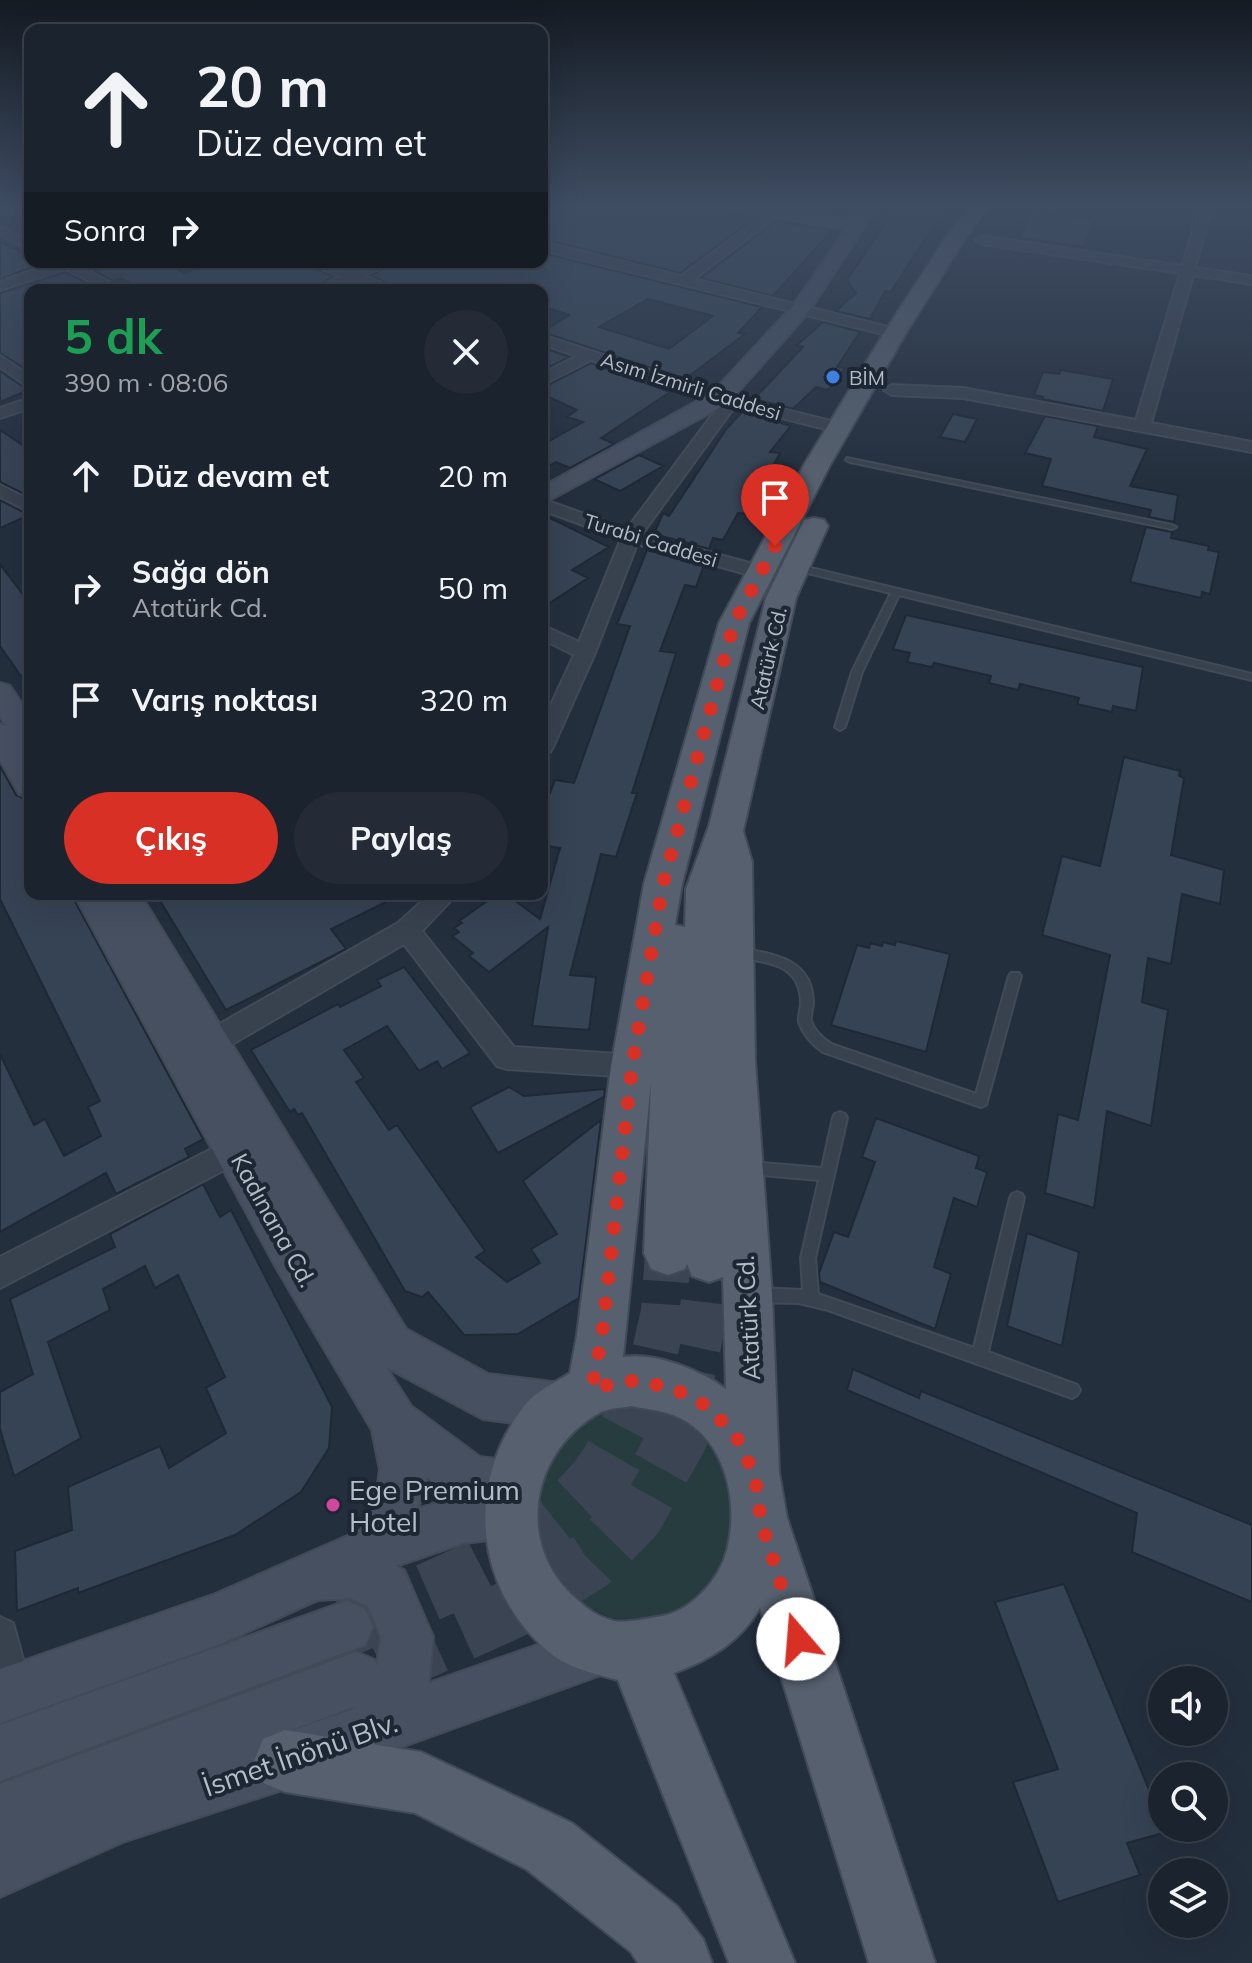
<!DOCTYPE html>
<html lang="tr">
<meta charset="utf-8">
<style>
body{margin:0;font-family:Mulish,sans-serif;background:#242b36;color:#f1f3f6;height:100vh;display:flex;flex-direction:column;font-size:30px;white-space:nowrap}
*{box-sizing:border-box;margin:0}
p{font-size:26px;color:#a0a4aa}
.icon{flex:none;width:44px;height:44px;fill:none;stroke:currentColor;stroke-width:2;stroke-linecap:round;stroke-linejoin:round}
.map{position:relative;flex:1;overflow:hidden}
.sheet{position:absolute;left:24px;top:284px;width:524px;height:616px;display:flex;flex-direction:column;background:#1b232e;border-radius:16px;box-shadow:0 8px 32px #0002,0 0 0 2px #39404a}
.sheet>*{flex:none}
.hud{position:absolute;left:24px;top:24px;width:524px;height:244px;border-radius:16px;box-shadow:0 8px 32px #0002,0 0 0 2px #39404a;background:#1b232e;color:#f1f3f6;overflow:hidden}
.controls{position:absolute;left:1148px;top:1666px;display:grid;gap:16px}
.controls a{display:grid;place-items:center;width:80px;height:80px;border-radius:50%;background:#1b232e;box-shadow:0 8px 32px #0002,0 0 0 2px #39404a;font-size:40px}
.pin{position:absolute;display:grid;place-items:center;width:68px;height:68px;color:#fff;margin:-82px -34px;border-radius:50% 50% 50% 0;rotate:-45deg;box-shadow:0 0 8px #0007}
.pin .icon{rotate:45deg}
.me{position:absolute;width:88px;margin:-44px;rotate:342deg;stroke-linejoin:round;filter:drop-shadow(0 0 6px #0008)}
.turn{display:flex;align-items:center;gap:28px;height:168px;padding:0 40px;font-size:36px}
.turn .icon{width:104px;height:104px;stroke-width:2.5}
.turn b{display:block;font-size:56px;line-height:68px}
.then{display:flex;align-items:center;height:76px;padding:0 40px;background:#0003;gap:16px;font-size:30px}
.round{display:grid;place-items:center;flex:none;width:84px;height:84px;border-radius:42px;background:#242b36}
.overview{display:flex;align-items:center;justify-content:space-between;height:136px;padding:0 40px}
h1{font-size:48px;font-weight:700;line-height:60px;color:#1e9e55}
.primary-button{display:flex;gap:16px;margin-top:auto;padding:16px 40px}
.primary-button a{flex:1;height:92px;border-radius:48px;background:#d93025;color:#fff;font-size:32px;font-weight:700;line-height:92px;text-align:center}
.primary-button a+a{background:#242b36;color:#f1f3f6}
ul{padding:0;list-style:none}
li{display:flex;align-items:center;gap:24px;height:112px;padding:0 40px}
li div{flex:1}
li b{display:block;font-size:30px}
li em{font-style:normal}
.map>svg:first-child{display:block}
.green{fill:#263c3f}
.building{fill:#364354;stroke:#1f2835;stroke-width:2;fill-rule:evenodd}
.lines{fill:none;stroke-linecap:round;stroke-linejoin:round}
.primary-tunnel-far1{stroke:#3a4453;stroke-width:46;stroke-dasharray:46 23;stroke-linecap:butt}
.primary-tunnel{stroke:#3a4453;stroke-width:59;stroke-dasharray:59 29;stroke-linecap:butt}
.lane-casing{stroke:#414a57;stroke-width:4}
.street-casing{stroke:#414a57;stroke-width:4}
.secondary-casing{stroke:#414a57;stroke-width:4}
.primary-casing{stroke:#414a57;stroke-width:4}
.lane{fill:#38414e;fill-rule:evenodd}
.street{fill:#38414e;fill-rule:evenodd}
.secondary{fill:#465061;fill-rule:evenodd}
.primary{fill:#56606e;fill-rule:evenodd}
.route{stroke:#d93025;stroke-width:14;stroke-dasharray:0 25.2}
.shop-dot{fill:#3f7fe0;stroke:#1d2633;stroke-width:3}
.hotel-dot{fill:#d1479c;stroke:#1d2633;stroke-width:3}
.labels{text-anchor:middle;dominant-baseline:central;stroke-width:8;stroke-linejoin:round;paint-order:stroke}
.far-poi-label{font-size:20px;fill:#b4bcc9;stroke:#1d2633;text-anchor:start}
.far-street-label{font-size:20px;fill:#b4bcc9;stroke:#1d2633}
.street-label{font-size:24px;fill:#b4bcc9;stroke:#1d2633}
.near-poi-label{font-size:28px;fill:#b4bcc9;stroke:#1d2633;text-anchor:start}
.near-street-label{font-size:28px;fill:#b4bcc9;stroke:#1d2633}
</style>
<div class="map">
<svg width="1252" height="1963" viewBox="0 0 1252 1963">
<rect width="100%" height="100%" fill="#242f3e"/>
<path class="green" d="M661 1401 712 1434 738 1494 727 1562 707 1590 679 1611 646 1620 612 1618 579 1603 553 1577 536 1543V1473L551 1442 601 1403Z"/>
<path class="building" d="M542 206H685L706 210 707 206H721L732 214 755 218 680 273 542 239Z
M897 206H946L891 292 885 291 870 319 836 311 856 293 847 280Z
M1031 212 1094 221 1084 247 1019 238Z
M776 221 832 230 773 296 701 278Z
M0 242 30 256V262H46L0 279Z
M542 253 762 307 738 333 745 334 685 379 542 332 569 315 542 306V290H496L483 286 476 290H403L371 276 394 262H542ZM648 299 713 316 669 349 599 327Z
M158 262 159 266 164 264 185 273 211 262H301L333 276 311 290H144L149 287H139L121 278 113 281 81 263Z
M65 272 95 287 86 290H30V372L0 353V293Z
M823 322 860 332 837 367 845 368 828 390 816 387 793 409 754 399 803 347 797 345Z
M542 347 569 357 542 371Z
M591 363 670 392 601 438 614 444 570 468 556 462 542 470V445L583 422 567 417 577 410 542 394V388Z
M1061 370 1113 379 1103 411 1042 399 1043 397 1034 395 1043 372 1059 374Z
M0 371 28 390 0 402Z
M743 411 791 426 770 452 780 453 747 514 738 513 723 540 713 538 709 549 654 534 663 513 669 516 727 428Z
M953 414 977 419 965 442 940 437Z
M1045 416 1098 426 1094 437 1147 449 1130 486 1178 495 1174 522 1149 517 1151 510 1042 486 1051 459 1025 453Z
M0 430 30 450V497L0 482Z
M639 455 663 466 620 491 594 479Z
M0 500 29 515 0 528Z
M542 514 609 547 572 570 588 578 542 608Z
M1146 527 1172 532 1171 538 1209 546 1208 550 1219 552 1210 594 1202 592 1201 598 1130 582Z
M647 550 704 565 696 587 685 585 660 651 676 653 632 793H637L616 857 601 854 570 975 596 977 589 1030 532 1026 548 927 489 972 469 956 473 953 452 936 459 932 454 928 462 923 459 921 497 894H506L540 919 560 848 542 845V813L555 780 574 783 630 626 617 624Z
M0 564 30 604V689L0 646Z
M906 615 1143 667 1136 711 1113 706 1112 712 1077 704 1079 698 1020 684 1018 690 989 683 991 676 934 663 932 667 907 662 910 653 893 649Z
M1124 757 1180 771 1179 776 1184 778 1171 855 1224 870 1220 904 1182 894 1171 964 1148 958 1142 1002 1168 1010 1151 1126 1107 1111 1094 1208 1045 1193 1058 1114 1078 1120 1110 955 1042 935 1062 856 1100 866Z
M0 766 16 795 25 799 30 808V894H71L203 1139 185 1149 189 1157 116 1194 106 1173 0 1232V1054L34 1125 45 1119 64 1156 101 1136 88 1107 100 1101 0 899Z
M156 894H402L331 929 346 949 226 1010Z
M896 941 950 954 926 1052 831 1025 857 945 869 948 870 943 882 946 883 942 895 945Z
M404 967 470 1053 442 1069 437 1061 419 1071 387 1026 344 1050 364 1078 356 1082 389 1130 397 1125 485 1251 476 1257 507 1282 540 1263 531 1249 557 1234 523 1181 601 1120 579 1298 518 1334 464 1335 428 1292 422 1297 405 1291 302 1113 298 1115 294 1109 290 1112 251 1050 338 1004 340 1007 381 986 377 980Z
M509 1087 524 1096 605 1089 604 1097 498 1153 470 1107Z
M876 1118 979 1156 976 1168 987 1172 977 1207 954 1198 934 1267 951 1274 935 1329 820 1282 819 1273 834 1232 848 1237 875 1162 862 1157Z
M203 1184 220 1217 231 1210 332 1407 329 1448 301 1492 235 1535 78 1593V1588L17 1611 15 1551 72 1530 68 1487 160 1446 169 1468 226 1433 206 1388 225 1377 178 1275 155 1288 145 1266 103 1289 110 1310 48 1342 81 1438 14 1476 0 1429V1392L33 1374 10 1299 115 1247 110 1234Z
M1027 1233 1079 1252 1062 1346 1007 1326Z
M853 1369 919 1398 921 1391 1252 1525V1602L1132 1552 1137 1513 847 1390Z
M1064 1584 1162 1821V1828L1167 1832 1127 1843 1140 1875 1058 1902 1013 1782 1058 1769 995 1602Z"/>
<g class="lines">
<path class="primary-tunnel-far1" d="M636 1415 643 1403 664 1312 668 1253
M683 1415 699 1341 709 1260"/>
<path class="primary-tunnel" d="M347 1627C433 1589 534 1556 596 1482 613 1462 624 1435 637 1413
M382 1668 514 1608 589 1562 634 1516 679 1436 684 1413"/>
<g class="lane-casing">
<path id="lane" d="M847 458 1172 525 1176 527 1172 529 850 462 846 460Z
M794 564 1252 674V680L899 595 862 672 845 727 840 730 835 727 852 672 891 593 791 569V565Z
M741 948C775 955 812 959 813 1002 813 1008 810 1016 811 1021 814 1031 824 1039 831 1044L976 1094 1009 976 1011 973H1019L1021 976 986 1105 981 1107 823 1052C813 1045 803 1034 799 1022 798 1016 801 1009 801 1003 801 987 795 974 780 967 767 961 751 960 737 956L735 953Z
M840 1112 845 1114 847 1118 815 1258 818 1294 974 1348 1010 1198 1012 1194 1017 1192 1022 1194 1024 1198 988 1352 1077 1385 1080 1390 1077 1395 1072 1398 828 1310 799 1303 756 1302 751 1300 749 1295 751 1290 756 1288 803 1290 801 1258 819 1180 750 1174 745 1172 743 1168 745 1164 750 1162 822 1168 833 1118 835 1114Z"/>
</g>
<g class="street-casing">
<path id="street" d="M1200 206H1212L1195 268 1252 276V284L1193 275 1151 423 1252 442V452L963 398 892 395 884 390 892 385 963 388 1136 420 1180 273 982 244 976 240 982 236 1182 266Z
M771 210 781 213 694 279 900 330V336L895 337 542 250V242L681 276Z
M0 226 30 241V250L0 235Z
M55 262H78L76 264 124 290H107L65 269 0 290V282Z
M304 262H324L352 271 373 262H391L364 276 400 290H380L353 281 332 290H314L340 276Z
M542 335 725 395 847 425 849 428 841 433 735 406 642 534 768 568 770 572 761 578 637 544 595 653 553 747 550 752 542 754V724L574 655 542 639V625L579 642 621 539 542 510V499L627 529 721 403 591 360 542 385V374L577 356 542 344Z
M0 356 30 376V388L0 367Z
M30 398V408L0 418V408Z
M0 485 30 500V512L0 497Z
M430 894H457L422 931 514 1047 632 1055 642 1058 646 1066 642 1074 632 1077 507 1069 497 1066 404 944 222 1050 212 1053 202 1050 198 1042 202 1034 398 923Z
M235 1137 245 1141 250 1150 245 1159 0 1288V1257Z
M0 1617 13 1623 32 1692 27 1706 13 1711 0 1706Z"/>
</g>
<g class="secondary-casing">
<path id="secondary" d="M724 206H764L852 220 862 206H878L807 314 728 403 542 504V487L712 393 793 306 846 229 732 211Z
M0 683 10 686 30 716V750L23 748 30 760V797L19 794 0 760V724L6 726 0 716Z
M74 894H140L406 1329 488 1374 560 1383 576 1390 583 1406 576 1422 560 1429 483 1419 386 1367 411 1406 480 1457 513 1461 530 1468 537 1485 528 1503 533 1513 525 1530 508 1538 463 1543 396 1566 404 1570 433 1637 429 1683 603 1622 622 1629 629 1648 622 1667 603 1674 285 1789 125 1841 0 1897V1784L356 1652 375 1660 377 1666 381 1637 368 1606 350 1598 318 1600 218 1645 0 1723V1669L213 1595 361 1530 377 1489 380 1470 372 1430 277 1269ZM427 1477 453 1497 418 1509ZM356 1706 351 1710 270 1738Z
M347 1601 365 1609 373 1627 365 1645 0 1781V1725Z"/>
</g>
<g class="primary-casing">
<path id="primary" d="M971 206H990L968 234 906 333 830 465 749 623 682 884 675 925 685 927 686 889 709 826 766 598 804 520 814 518 824 520 828 526 796 598 743 831 752 862 755 1061 772 1295 779 1473 787 1518 935 1963H869L760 1608C740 1642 711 1659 674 1673L795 1963H729L618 1680C598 1675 566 1667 550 1653 474 1591 464 1482 525 1405 535 1392 556 1382 570 1373L577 1335 611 1066 644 884 719 623 804 465 884 333 950 231ZM651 1083 644 1253 651 1269 668 1275 685 1269 687 1264 692 1276 709 1282 723 1277 726 1389C700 1370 656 1352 623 1357ZM631 1406C645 1409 660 1410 673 1415 725 1435 740 1501 727 1550 719 1581 689 1614 656 1617 644 1619 627 1623 614 1621 597 1617 586 1608 573 1596 514 1541 532 1449 601 1412 610 1408 622 1408 631 1406Z
M285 1730 421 1752 572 1823 677 1906 703 1939 712 1963H638L631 1952 526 1869 415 1813 285 1792 263 1783 254 1761 263 1739Z"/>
</g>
<use href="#lane" class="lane"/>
<use href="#street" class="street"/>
<use href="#secondary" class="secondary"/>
<use href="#primary" class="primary"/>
</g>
<linearGradient id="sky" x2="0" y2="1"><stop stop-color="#141a22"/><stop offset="0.43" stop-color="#3f4d63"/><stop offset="1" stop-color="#3f4d63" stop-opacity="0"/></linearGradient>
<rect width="1252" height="481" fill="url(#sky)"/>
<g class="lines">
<path class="route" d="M775 546 734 623 663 884 632 1066 602 1335 592 1388 631 1381 671 1387 707 1406 736 1436 755 1476 761 1521 798 1639"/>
</g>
<circle class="shop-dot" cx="833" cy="377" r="8"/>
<circle class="hotel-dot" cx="333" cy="1505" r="8"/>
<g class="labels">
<g class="far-poi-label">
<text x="849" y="377">BİM</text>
</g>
<g class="far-street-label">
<text transform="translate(691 386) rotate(17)">Asım İzmirli Caddesi</text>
<text transform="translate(651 540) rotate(17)">Turabi Caddesi</text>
<text transform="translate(768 658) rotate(-77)">Atatürk Cd.</text>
</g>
<g class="street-label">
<text transform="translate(274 1220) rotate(61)">Kadınana Cd.</text>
<text transform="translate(748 1318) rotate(-93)">Atatürk Cd.</text>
</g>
<g class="near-poi-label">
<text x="349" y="1489">Ege Premium<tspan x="349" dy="32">Hotel</tspan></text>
</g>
<g class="near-street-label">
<text transform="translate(300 1754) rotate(-19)">İsmet İnönü Blv.</text>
</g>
</g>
</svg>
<div class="controls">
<a><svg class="icon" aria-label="sound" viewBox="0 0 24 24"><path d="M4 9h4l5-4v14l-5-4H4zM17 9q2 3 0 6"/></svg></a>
<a><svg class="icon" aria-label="search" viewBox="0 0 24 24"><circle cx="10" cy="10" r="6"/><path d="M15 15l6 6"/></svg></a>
<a><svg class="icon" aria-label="layers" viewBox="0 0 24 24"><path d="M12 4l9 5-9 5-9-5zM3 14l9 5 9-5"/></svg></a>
</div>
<div class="pin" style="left:775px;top:546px;background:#d93025"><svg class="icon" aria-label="arrive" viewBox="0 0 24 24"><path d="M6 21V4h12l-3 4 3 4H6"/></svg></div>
<svg class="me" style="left:798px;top:1639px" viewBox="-20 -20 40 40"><circle r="19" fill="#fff"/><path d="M0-13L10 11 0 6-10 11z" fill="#d93025"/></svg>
<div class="hud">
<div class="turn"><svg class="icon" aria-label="ahead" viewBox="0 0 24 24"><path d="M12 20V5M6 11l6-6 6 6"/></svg><div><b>20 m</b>Düz devam et</div></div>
<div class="then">Sonra<svg class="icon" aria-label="right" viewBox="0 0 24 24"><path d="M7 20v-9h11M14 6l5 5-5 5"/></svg></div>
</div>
<section class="sheet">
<div class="overview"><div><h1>5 dk</h1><p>390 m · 08:06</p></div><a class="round"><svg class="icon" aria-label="close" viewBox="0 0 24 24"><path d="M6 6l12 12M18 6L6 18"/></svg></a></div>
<ul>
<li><svg class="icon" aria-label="ahead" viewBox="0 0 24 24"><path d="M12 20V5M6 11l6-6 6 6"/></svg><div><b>Düz devam et</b></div><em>20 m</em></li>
<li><svg class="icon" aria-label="right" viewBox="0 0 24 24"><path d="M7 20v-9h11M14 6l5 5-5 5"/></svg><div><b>Sağa dön</b><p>Atatürk Cd.</p></div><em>50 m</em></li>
<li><svg class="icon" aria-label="arrive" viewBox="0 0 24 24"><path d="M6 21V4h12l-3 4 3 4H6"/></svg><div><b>Varış noktası</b></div><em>320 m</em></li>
</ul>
<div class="primary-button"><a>Çıkış</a><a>Paylaş</a></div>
</section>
</div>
